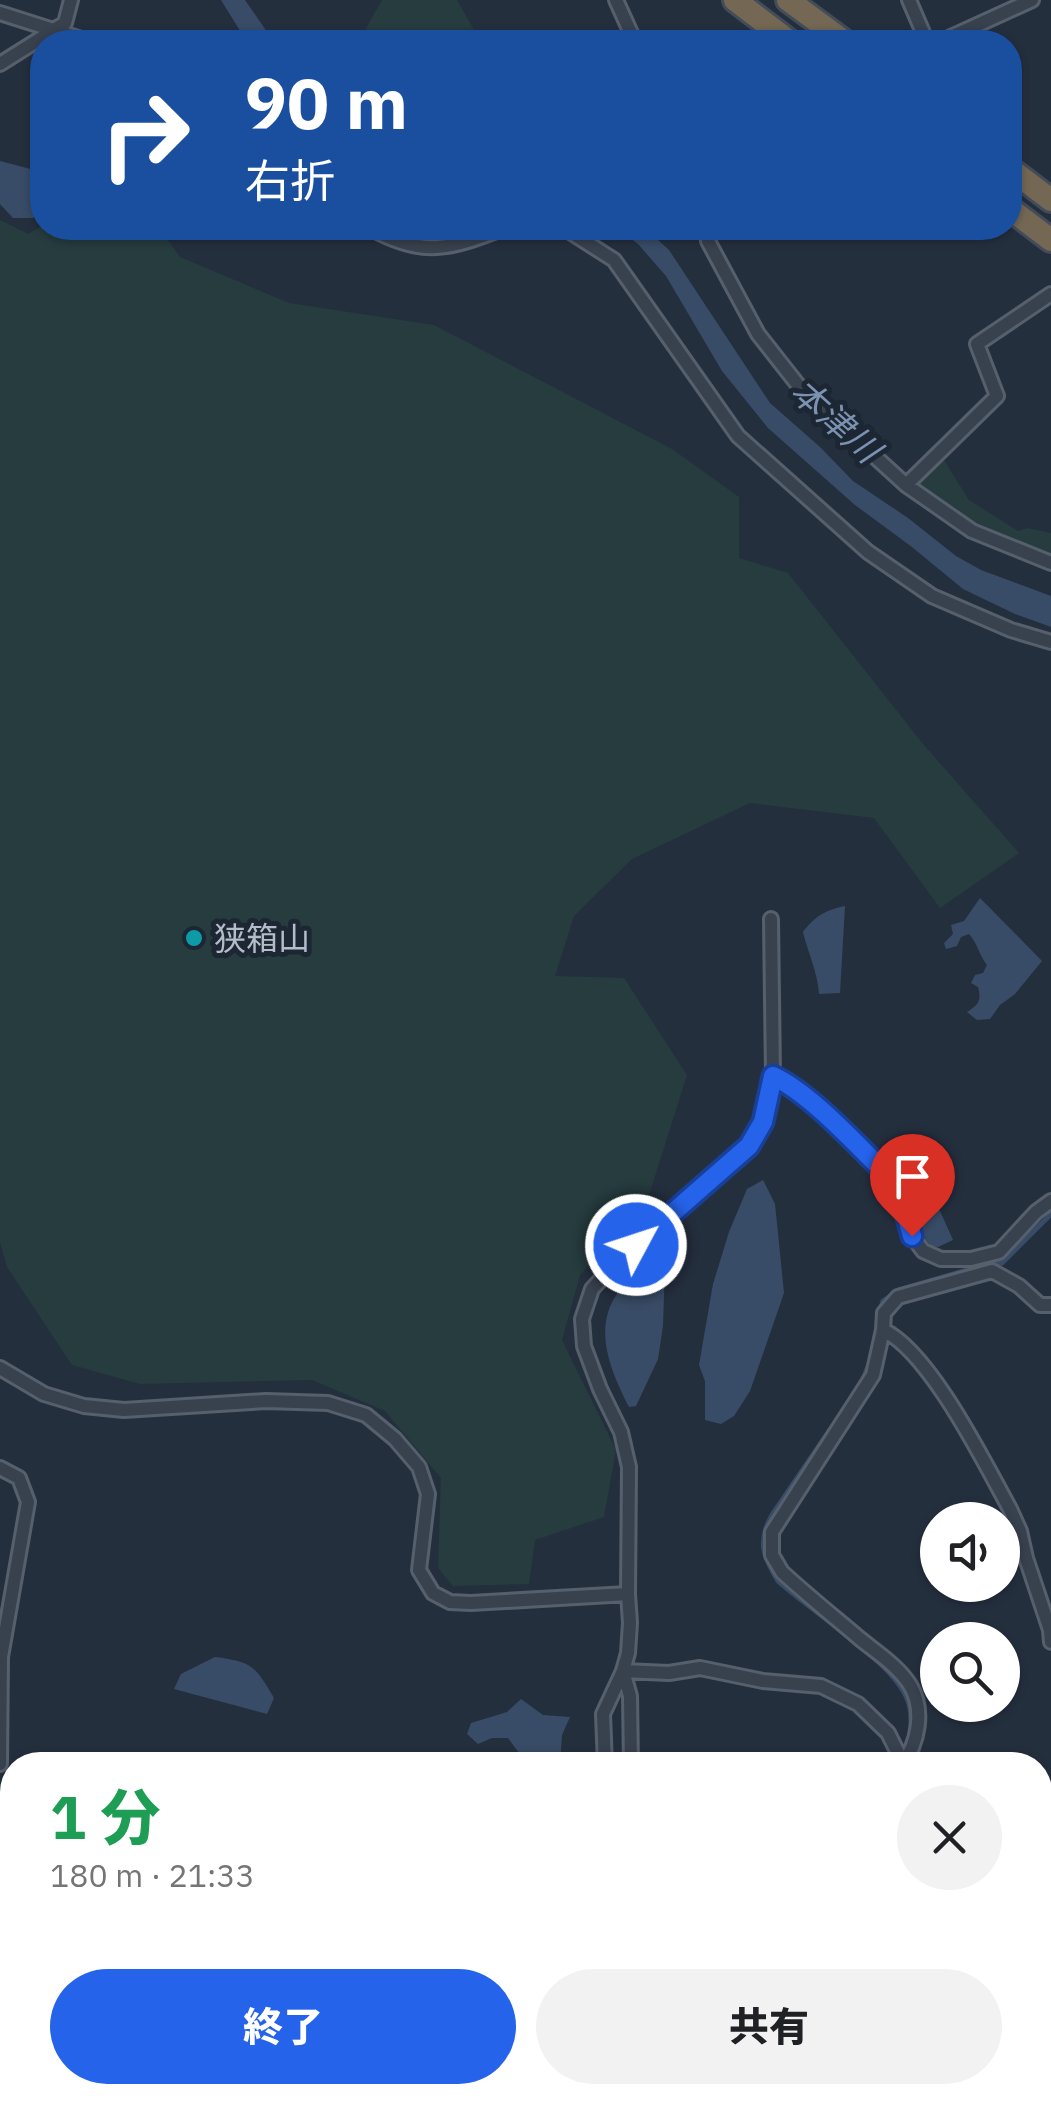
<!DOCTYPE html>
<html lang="ja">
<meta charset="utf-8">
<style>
body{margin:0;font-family:"IBM Plex Sans","Noto Sans JP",sans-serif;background:#f2f2f2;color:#202124;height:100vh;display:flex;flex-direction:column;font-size:38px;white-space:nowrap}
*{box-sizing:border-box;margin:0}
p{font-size:32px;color:#757577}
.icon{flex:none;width:55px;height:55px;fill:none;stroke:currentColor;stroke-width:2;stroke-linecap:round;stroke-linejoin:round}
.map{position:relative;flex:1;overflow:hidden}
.panel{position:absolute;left:0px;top:1752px;width:1052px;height:352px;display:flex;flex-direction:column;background:#fff;border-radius:40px 40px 0 0;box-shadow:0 2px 8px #0004}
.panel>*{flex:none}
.hud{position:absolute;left:30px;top:30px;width:992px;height:210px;border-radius:40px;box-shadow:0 2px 8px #0004;background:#1a4fa0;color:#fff;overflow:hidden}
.controls{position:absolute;left:920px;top:1502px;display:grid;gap:20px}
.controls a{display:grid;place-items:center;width:100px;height:100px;border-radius:50%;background:#fff;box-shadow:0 2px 8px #0004;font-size:50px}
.pin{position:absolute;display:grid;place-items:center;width:85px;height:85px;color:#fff;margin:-102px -42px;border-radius:50% 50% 50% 0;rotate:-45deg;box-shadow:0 0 10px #0007}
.pin .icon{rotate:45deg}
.me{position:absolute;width:110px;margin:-55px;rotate:50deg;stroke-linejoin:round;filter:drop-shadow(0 0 8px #0008)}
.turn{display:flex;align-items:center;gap:35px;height:210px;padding:0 50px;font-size:45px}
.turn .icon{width:130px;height:130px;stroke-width:2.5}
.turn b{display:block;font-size:70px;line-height:85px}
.round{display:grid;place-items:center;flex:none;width:105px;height:105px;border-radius:52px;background:#f2f2f2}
.overview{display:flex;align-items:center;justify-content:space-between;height:170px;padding:0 50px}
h1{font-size:60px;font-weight:800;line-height:75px;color:#1e9e55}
.primary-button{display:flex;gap:20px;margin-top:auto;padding:20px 50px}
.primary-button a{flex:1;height:115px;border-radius:60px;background:#2563eb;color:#fff;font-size:40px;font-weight:800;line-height:115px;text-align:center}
.primary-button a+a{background:#f2f2f2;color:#202124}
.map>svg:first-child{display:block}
.green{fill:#263c3f}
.water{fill:#394c67}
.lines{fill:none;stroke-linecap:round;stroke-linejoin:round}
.stream{stroke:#394c67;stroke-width:5}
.street-casing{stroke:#565f6c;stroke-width:18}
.highway-casing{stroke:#434c59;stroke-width:28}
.path{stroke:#44595c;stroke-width:2.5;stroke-dasharray:8 8;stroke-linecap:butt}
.street{stroke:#38414e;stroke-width:12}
.highway{stroke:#746855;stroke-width:22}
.route-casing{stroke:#184099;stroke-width:25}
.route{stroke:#2563eb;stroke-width:18}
.culture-dot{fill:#0f9aa8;stroke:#1d2633;stroke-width:4}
.labels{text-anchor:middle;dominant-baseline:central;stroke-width:10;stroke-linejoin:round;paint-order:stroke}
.poi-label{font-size:32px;fill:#b4bcc9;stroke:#1d2633;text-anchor:start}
.water-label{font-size:35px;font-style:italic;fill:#7c92b1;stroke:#1d2633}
</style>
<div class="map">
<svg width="1051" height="2103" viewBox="0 0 1051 2103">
<rect width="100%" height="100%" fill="#242f3e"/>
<path class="green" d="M382 0H457L481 42H358Z
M0 220 28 234 42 226 159 228 180 257 289 303 434 325 672 449 739 497V558L788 573 923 744 1019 853 940 908 874 818 750 803 632 859 574 916 555 976 624 978 687 1075 645 1208 580 1275 562 1340 616 1450 604 1517 535 1540 529 1584 453 1586 438 1568 441 1478 385 1411 312 1380 140 1384 72 1365 7 1267 0 1242Z
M939 460H944L969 500 1018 531 1028 528 1051 533V558L994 538 912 485Z"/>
<path class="water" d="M221 0H245L274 42H247Z
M0 161 42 172V211L33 218H13L0 204Z
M617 228H645L669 250 770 403 820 447 853 481 908 518 956 556 981 570 1051 596V627L1015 614 963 589 912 547 855 505 768 428 722 371 666 276 638 244Z
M980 898 1042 961 1015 994 1000 1005 990 1019 977 1020 967 1012C978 1005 982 1001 978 987L971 983 975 975 983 973 987 965C979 955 978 944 969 934L961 937 957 946 946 949 944 943 953 934 951 925 964 921Z
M845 906 840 993 819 994C818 973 808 953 803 932 815 916 826 910 845 906Z
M915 1155 953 1240 938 1247 930 1246 924 1236 915 1195 906 1176 909 1157Z
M763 1180 775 1204 784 1293 750 1391 734 1416 721 1424 705 1420V1381L699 1365 713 1284 729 1232 747 1189Z
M665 1267 663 1326 658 1359 636 1406 629 1407C612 1373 592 1330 617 1294 623 1285 632 1278 639 1270L654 1272Z
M215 1657C253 1662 255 1666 274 1698L267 1714 174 1689 181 1674Z
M521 1699 543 1715 570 1717 562 1735 560 1765C526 1765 528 1765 508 1738H492L478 1744 467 1734 471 1723 507 1712Z
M0 2059 12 2061V2092L639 2093 637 2103H0Z"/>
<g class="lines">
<path class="stream" d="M980 1266 1002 1263 1051 1214
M880 1312 883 1301 899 1290 967 1270
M861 1384 870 1362
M838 1418 772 1515C757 1542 763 1556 778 1581 813 1613 887 1657 906 1696 911 1706 911 1716 911 1727
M887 1765 894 1761"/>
<g class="street-casing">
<path id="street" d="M616 0 635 42
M909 0 927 42
M0 13 91 42
M940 42 1032 0
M0 64 65 23 71 0
M370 228C423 258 450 249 504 228
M564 228 614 260 738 436 868 552 932 596 1011 630 1051 642
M706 228 708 241 758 334 802 390 906 485 972 531 1051 563
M906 485 997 396 977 344 1051 294
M773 1076C813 1095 858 1147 891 1178L900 1193 912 1236 923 1251 941 1259H971L999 1252 1036 1212 1051 1201
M883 1330C930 1352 984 1462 1010 1509L1020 1531 1026 1558 1050 1630 1051 1642
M0 1368 44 1394 84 1406 124 1410 266 1401 328 1403 366 1415 395 1439 419 1467 428 1494 419 1570 433 1593 450 1602 471 1603 628 1594 630 1623 628 1653 623 1671 603 1714 605 1765
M0 1468 19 1478 28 1502 1 1657 0 1764
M628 1594 629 1467 621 1432 600 1389 584 1346 582 1319 592 1289 616 1263 749 1146 763 1122 773 1076 771 919
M631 1765 630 1696 623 1671 669 1673 700 1668 763 1681 821 1686 858 1704 888 1733 904 1765
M902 1765C918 1744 925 1710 910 1685 898 1666 876 1652 859 1638 833 1616 807 1595 782 1572L772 1555V1532L873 1375 883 1330 884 1313 898 1297 992 1271 1019 1286 1040 1305H1051
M1040 1887 1041 1880 1051 1864
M1040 1956 1051 1991
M1040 2032 1051 2034
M953 2092 955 2103
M655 2103 657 2092"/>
</g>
<g class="highway-casing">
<path id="highway" d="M735 0 790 42
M788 0 845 42
M1010 169 1051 200
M1010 209 1051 240"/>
</g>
<path class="path" d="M707 2103 708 2092"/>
<use href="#street" class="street"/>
<use href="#highway" class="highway"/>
</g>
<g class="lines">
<g class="route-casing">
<path id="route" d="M636 1245 749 1146 763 1122 773 1076C813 1095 858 1147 891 1178L900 1193 912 1236"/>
</g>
<use href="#route" class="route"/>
</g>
<circle class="culture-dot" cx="194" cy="938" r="10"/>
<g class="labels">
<g class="poi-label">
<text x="214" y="938">狭箱山</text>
</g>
<g class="water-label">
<text transform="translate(836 420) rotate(42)">本津川</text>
</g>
</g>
</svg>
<div class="controls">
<a><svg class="icon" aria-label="sound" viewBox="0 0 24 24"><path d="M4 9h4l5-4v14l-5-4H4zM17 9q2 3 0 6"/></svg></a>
<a><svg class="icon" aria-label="search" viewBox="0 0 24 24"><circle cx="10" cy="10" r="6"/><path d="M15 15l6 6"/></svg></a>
</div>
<div class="pin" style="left:912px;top:1236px;background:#d93025"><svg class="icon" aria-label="arrive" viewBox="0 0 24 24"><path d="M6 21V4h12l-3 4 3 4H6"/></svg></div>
<svg class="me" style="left:636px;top:1245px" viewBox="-20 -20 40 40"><circle r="17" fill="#2563eb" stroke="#fff" stroke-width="3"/><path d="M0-11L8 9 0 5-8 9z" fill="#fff"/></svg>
<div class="hud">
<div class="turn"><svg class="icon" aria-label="right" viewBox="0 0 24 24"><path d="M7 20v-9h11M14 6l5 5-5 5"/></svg><div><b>90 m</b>右折</div></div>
</div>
<section class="panel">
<div class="overview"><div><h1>1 分</h1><p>180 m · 21:33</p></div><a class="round"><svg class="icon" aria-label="close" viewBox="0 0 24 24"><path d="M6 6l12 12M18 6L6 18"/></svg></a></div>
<div class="primary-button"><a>終了</a><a>共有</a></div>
</section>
</div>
